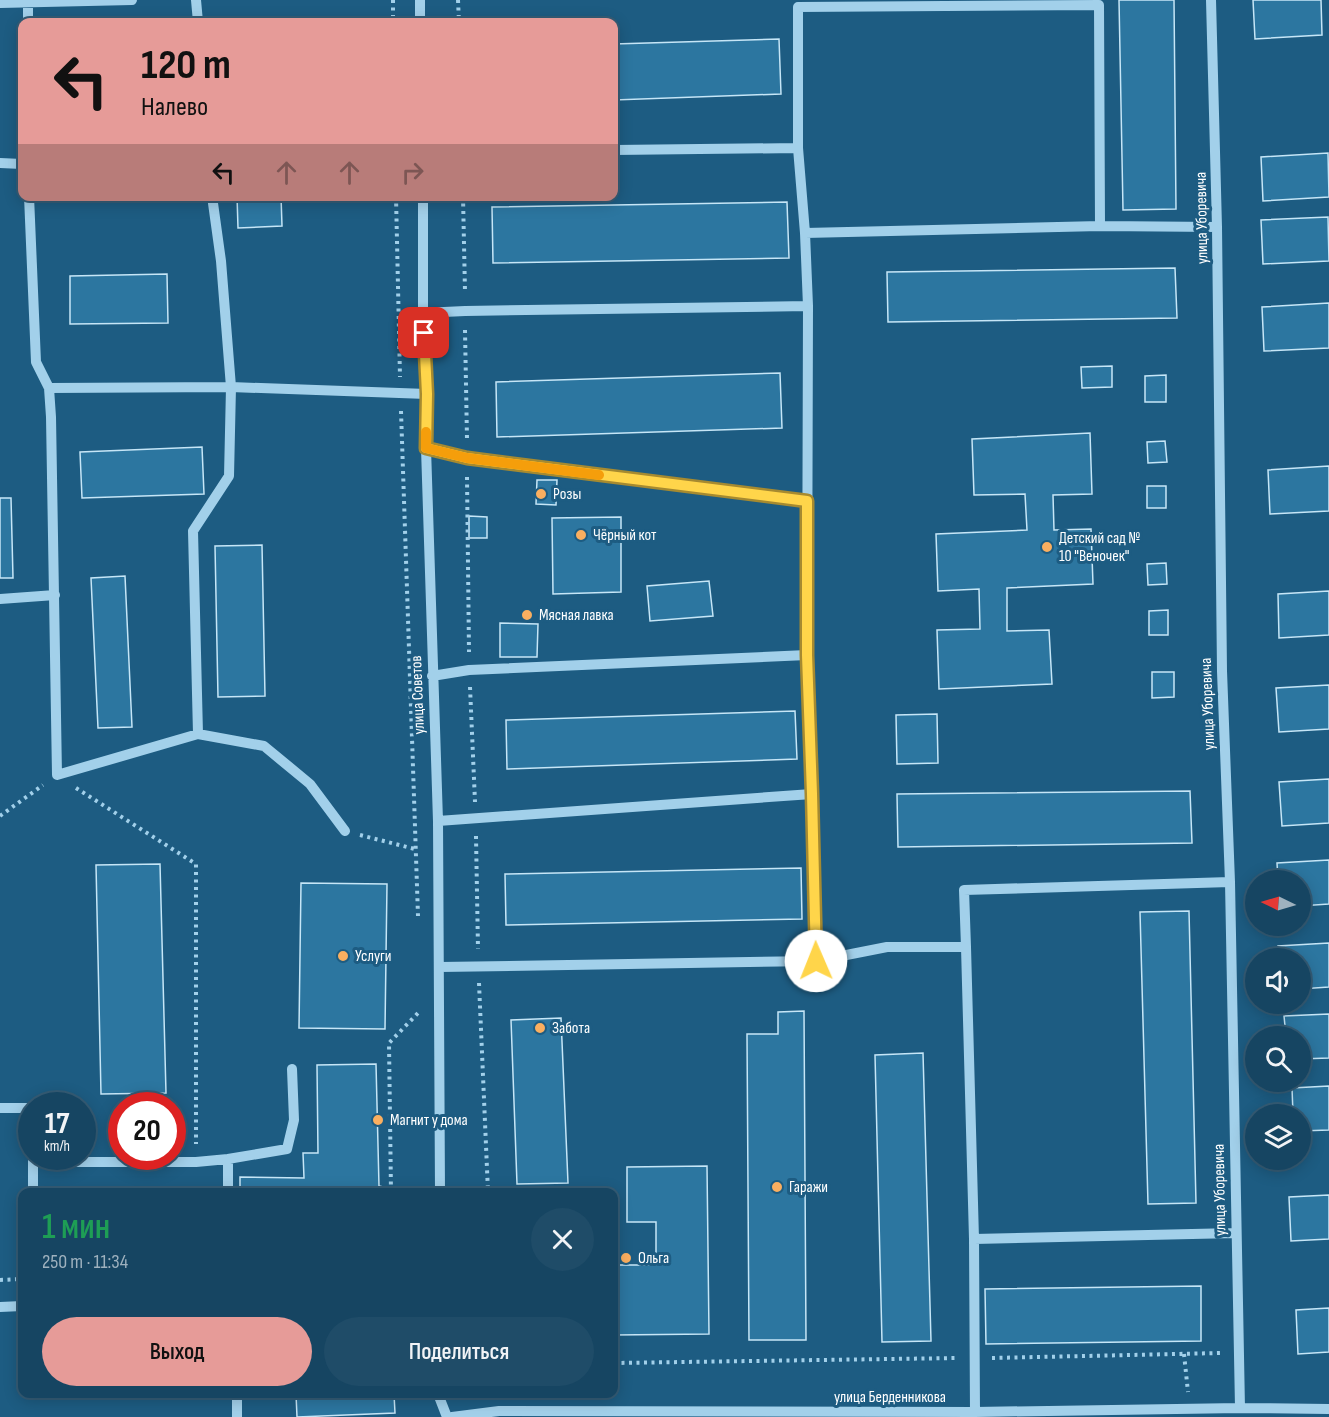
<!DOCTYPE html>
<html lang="ru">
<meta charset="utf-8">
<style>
body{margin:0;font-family:"Sofia Sans Condensed",sans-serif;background:#1f4c68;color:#f1f3f6;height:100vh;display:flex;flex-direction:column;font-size:22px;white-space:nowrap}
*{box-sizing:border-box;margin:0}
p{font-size:20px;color:#9eb1be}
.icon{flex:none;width:33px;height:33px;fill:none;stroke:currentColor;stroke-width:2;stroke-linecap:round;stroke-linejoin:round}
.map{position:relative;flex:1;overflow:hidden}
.details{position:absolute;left:18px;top:1188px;width:600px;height:210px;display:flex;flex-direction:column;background:#164562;border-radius:12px;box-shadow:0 3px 15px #0003,0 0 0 2px #355d77}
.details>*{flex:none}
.banner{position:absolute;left:18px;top:18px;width:600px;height:183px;border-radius:12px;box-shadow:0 3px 15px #0003,0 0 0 2px #355d77;background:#e69b98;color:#111;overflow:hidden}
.needle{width:39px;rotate:275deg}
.controls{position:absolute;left:1245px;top:870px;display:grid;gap:12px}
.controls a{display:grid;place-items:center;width:66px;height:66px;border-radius:50%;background:#164562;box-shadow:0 3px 15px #0003,0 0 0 2px #355d77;font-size:30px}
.speed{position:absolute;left:18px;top:1092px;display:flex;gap:12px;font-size:30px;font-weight:700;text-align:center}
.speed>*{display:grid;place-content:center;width:78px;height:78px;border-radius:50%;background:#164562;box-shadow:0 3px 15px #0003,0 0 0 2px #355d77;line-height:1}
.speed small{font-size:15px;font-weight:400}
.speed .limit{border:9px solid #d22;background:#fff;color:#111}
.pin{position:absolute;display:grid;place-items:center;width:51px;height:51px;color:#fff;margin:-26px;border-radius:12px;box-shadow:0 3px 9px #0006}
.me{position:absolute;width:66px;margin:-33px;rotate:359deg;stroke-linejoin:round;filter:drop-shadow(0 0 4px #0008)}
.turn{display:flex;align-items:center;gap:21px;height:126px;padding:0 24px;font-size:27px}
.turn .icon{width:78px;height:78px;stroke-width:2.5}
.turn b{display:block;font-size:42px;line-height:51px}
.lanes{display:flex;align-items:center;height:57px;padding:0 24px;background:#0003;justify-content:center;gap:30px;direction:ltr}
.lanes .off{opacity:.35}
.round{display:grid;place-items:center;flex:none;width:63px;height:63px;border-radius:32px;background:#1f4c68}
.overview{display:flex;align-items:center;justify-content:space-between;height:102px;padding:0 24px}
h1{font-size:36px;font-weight:600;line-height:45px;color:#1e9e55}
.button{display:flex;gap:12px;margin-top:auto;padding:12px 24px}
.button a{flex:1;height:69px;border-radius:36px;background:#e69b98;color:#111;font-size:24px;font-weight:600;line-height:69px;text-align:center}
.button a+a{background:#1f4c68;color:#f1f3f6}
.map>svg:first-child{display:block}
.building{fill:#2c76a0;stroke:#c6e6f7;stroke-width:1.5}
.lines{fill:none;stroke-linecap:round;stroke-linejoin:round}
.path{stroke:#a2d0ea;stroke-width:4;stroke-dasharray:3 4.5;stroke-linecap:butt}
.minor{stroke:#a2d0ea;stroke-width:10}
.route-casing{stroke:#a68a30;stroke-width:15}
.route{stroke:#ffd54a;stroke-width:10}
.slow{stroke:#f59e0b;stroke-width:10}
.poi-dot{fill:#faaf60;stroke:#1d5c82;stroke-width:2}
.labels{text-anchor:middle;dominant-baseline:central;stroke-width:6;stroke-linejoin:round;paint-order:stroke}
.street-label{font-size:16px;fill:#fff;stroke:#1d5c82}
.poi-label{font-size:16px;fill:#fff;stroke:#1d5c82;text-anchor:start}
</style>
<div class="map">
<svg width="1329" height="1417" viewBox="0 0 1329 1417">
<rect width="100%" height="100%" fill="#1d5c82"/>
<path class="building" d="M1119 0H1174L1176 209 1123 210Z
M1253 0H1321L1322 35 1255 39Z
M779 39 781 94 614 100V44Z
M1328 153 1329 197 1263 201 1261 157Z
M237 196H281L282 226 238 228Z
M787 202 789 258 493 263 492 207Z
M1328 217 1329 261 1263 264 1261 220Z
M1175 268 1177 318 888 322 887 272Z
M167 274 168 323 70 324V276Z
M1329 303V348L1264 351 1262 307Z
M1112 366V387L1082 388 1081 367Z
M780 373 782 428 497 437 496 382Z
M1166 375V402H1145V376Z
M1090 433 1092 494 1053 495 1054 530 1091 529 1093 584 1007 588V631L1049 630 1052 684 939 689 937 630 980 629 979 589 938 591 936 534 1027 530 1025 494 974 495 972 439Z
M1165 441 1167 462 1148 463 1147 442Z
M202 447 204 494 82 498 80 452Z
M1329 466V511L1270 514 1268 470Z
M537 480H557L556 505 536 504Z
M1147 486H1166V508H1147Z
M0 498H11L13 578H0Z
M469 516 487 517V538H469Z
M621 517V592L553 594 552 518Z
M262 545 265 696 218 697 215 546Z
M1166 563 1167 584 1148 585 1147 564Z
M125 576 132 727 98 728 91 578Z
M709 581 713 616 650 621 647 586Z
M1329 591V635L1279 638 1278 594Z
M1168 610V635H1149V611Z
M500 623 538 624 537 657H500Z
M1152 672H1174V697L1152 698Z
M1329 685V729L1279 732 1276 688Z
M795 711 797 759 507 769 506 720Z
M937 714 938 763 897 764 896 715Z
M1329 779V823L1282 826 1279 782Z
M1190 791 1192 843 898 847 897 794Z
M1329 860V904L1300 906V880H1278L1277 863Z
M160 864 166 1093 101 1094 96 865Z
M801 868 802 919 506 925 505 874Z
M301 883 387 884 385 1029 299 1028Z
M1189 911 1196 1203 1148 1204 1140 912Z
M1329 943V987L1300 989V958H1278V946Z
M804 1011 806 1340H749L747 1034H778V1012Z
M1329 1014V1058L1300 1059V1036H1286L1284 1016Z
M561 1018 568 1183 517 1184 511 1020Z
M923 1053 931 1341 882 1342 875 1055Z
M376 1064 379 1186 388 1188 387 1192H240V1177L304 1178 303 1153H318L317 1065Z
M1329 1086V1130L1300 1131V1114H1293L1292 1088Z
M707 1166 709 1334 614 1335V1265H656V1222H627V1167Z
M220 1190V1192H98Z
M1329 1195V1239L1291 1241 1289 1197Z
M1201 1286V1341L986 1344 985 1289Z
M1329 1308V1352L1298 1354 1296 1310Z
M296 1394H394L395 1413 297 1417Z"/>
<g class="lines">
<path class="path" d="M393 0V22
M458 0 459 22
M396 196 400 377
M463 196 465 292
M465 330 467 439
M401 411 418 916
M467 477 469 652
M470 687 475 802
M76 788 196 864V1144
M0 816 43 785
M360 835 415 849
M476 836 478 949
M479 983 488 1192
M391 1192 389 1043 420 1011
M0 1280 22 1279
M1184 1354 1188 1392
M992 1358 1222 1353
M614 1363 958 1358"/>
<path class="minor" d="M196 0 198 22
M420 0V22
M1211 0 1217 227 1222 671 1230 882 1240 1408
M0 3 132 0
M28 22V0
M614 150 798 148
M0 163 22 164
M29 196 36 362 49 388 51 417 57 775 198 734 264 746 310 784 345 831
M423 196V313L427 394 426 448 438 821 440 1192
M805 233 1100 226 1217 227
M423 313 465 311 808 306
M49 388 231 387 427 394
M426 448 467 458 807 501
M0 599 55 595
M432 676 469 670 807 655
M198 734 193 531 229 476 231 387 221 261 212 196
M438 821 812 794
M966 947 964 890 1230 882
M816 961 807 655 808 306 805 233 798 148V7L1099 5 1100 226
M440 967 816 961 887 947H966L974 1239 975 1412
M0 1108H32
M228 1159 287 1149 294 1120 292 1069
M33 1162H196L228 1159V1192
M33 1192V1157
M974 1239 1236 1233
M0 1307 22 1306
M237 1394V1417
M438 1394 447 1417
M452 1417 499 1411 975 1412 1240 1408 1329 1409"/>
</g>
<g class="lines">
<g class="route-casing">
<path id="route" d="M424 333 427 394 426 448 467 458 807 501V655L812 794 816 961"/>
</g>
<use href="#route" class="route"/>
<path class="slow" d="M426 432V448L467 458 599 475"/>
</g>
<g class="poi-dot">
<circle cx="541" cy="494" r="6"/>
<circle cx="581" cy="535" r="6"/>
<circle cx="1047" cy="547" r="6"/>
<circle cx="527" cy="615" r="6"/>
<circle cx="343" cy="956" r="6"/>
<circle cx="540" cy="1028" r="6"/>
<circle cx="378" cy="1120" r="6"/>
<circle cx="777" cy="1187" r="6"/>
<circle cx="626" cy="1258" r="6"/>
</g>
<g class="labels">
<g class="street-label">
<text transform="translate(1202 218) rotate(-91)">улица Уборевича</text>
<text transform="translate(418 695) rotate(-92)">улица Советов</text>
<text transform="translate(1208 704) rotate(-92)">улица Уборевича</text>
<text transform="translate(1220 1190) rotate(-91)">улица Уборевича</text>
<text x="890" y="1397">улица Берденникова</text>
</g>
<g class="poi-label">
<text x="553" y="494">Розы</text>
<text x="593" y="535">Чёрный кот</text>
<text x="1059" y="538">Детский сад №<tspan x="1059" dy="18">10 "Веночек"</tspan></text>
<text x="539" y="615">Мясная лавка</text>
<text x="355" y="956">Услуги</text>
<text x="552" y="1028">Забота</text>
<text x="390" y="1120">Магнит у дома</text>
<text x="789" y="1187">Гаражи</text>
<text x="638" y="1258">Ольга</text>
</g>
</g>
</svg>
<div class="controls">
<a><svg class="needle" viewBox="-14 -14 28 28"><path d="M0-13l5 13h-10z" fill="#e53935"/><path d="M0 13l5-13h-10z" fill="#9eb1be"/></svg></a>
<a><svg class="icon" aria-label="sound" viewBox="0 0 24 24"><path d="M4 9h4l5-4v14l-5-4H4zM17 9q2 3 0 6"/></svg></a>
<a><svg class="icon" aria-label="search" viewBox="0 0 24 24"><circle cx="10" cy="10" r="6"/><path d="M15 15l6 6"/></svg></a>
<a><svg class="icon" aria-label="layers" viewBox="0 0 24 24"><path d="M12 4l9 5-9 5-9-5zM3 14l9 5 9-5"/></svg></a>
</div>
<div class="speed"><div>17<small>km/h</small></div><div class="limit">20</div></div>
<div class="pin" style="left:424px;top:333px;background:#d93025"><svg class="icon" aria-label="arrive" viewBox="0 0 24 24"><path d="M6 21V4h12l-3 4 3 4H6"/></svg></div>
<svg class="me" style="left:816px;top:961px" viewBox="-20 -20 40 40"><circle r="19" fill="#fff"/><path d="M0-13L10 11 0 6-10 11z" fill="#ffd54a"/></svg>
<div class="banner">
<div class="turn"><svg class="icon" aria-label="left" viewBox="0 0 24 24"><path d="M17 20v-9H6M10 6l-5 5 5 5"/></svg><div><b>120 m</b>Налево</div></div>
<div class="lanes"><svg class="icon" aria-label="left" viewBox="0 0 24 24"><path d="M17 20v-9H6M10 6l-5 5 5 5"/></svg><svg class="icon off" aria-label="ahead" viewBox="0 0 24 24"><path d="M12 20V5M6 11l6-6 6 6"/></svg><svg class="icon off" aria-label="ahead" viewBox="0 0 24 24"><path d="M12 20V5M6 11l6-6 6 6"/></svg><svg class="icon off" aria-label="right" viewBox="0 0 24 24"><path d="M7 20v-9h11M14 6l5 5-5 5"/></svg></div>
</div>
<section class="details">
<div class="overview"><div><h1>1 мин</h1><p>250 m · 11:34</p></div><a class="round"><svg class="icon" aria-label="close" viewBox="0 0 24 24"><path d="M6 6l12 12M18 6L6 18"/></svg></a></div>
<div class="button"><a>Выход</a><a>Поделиться</a></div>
</section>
</div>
